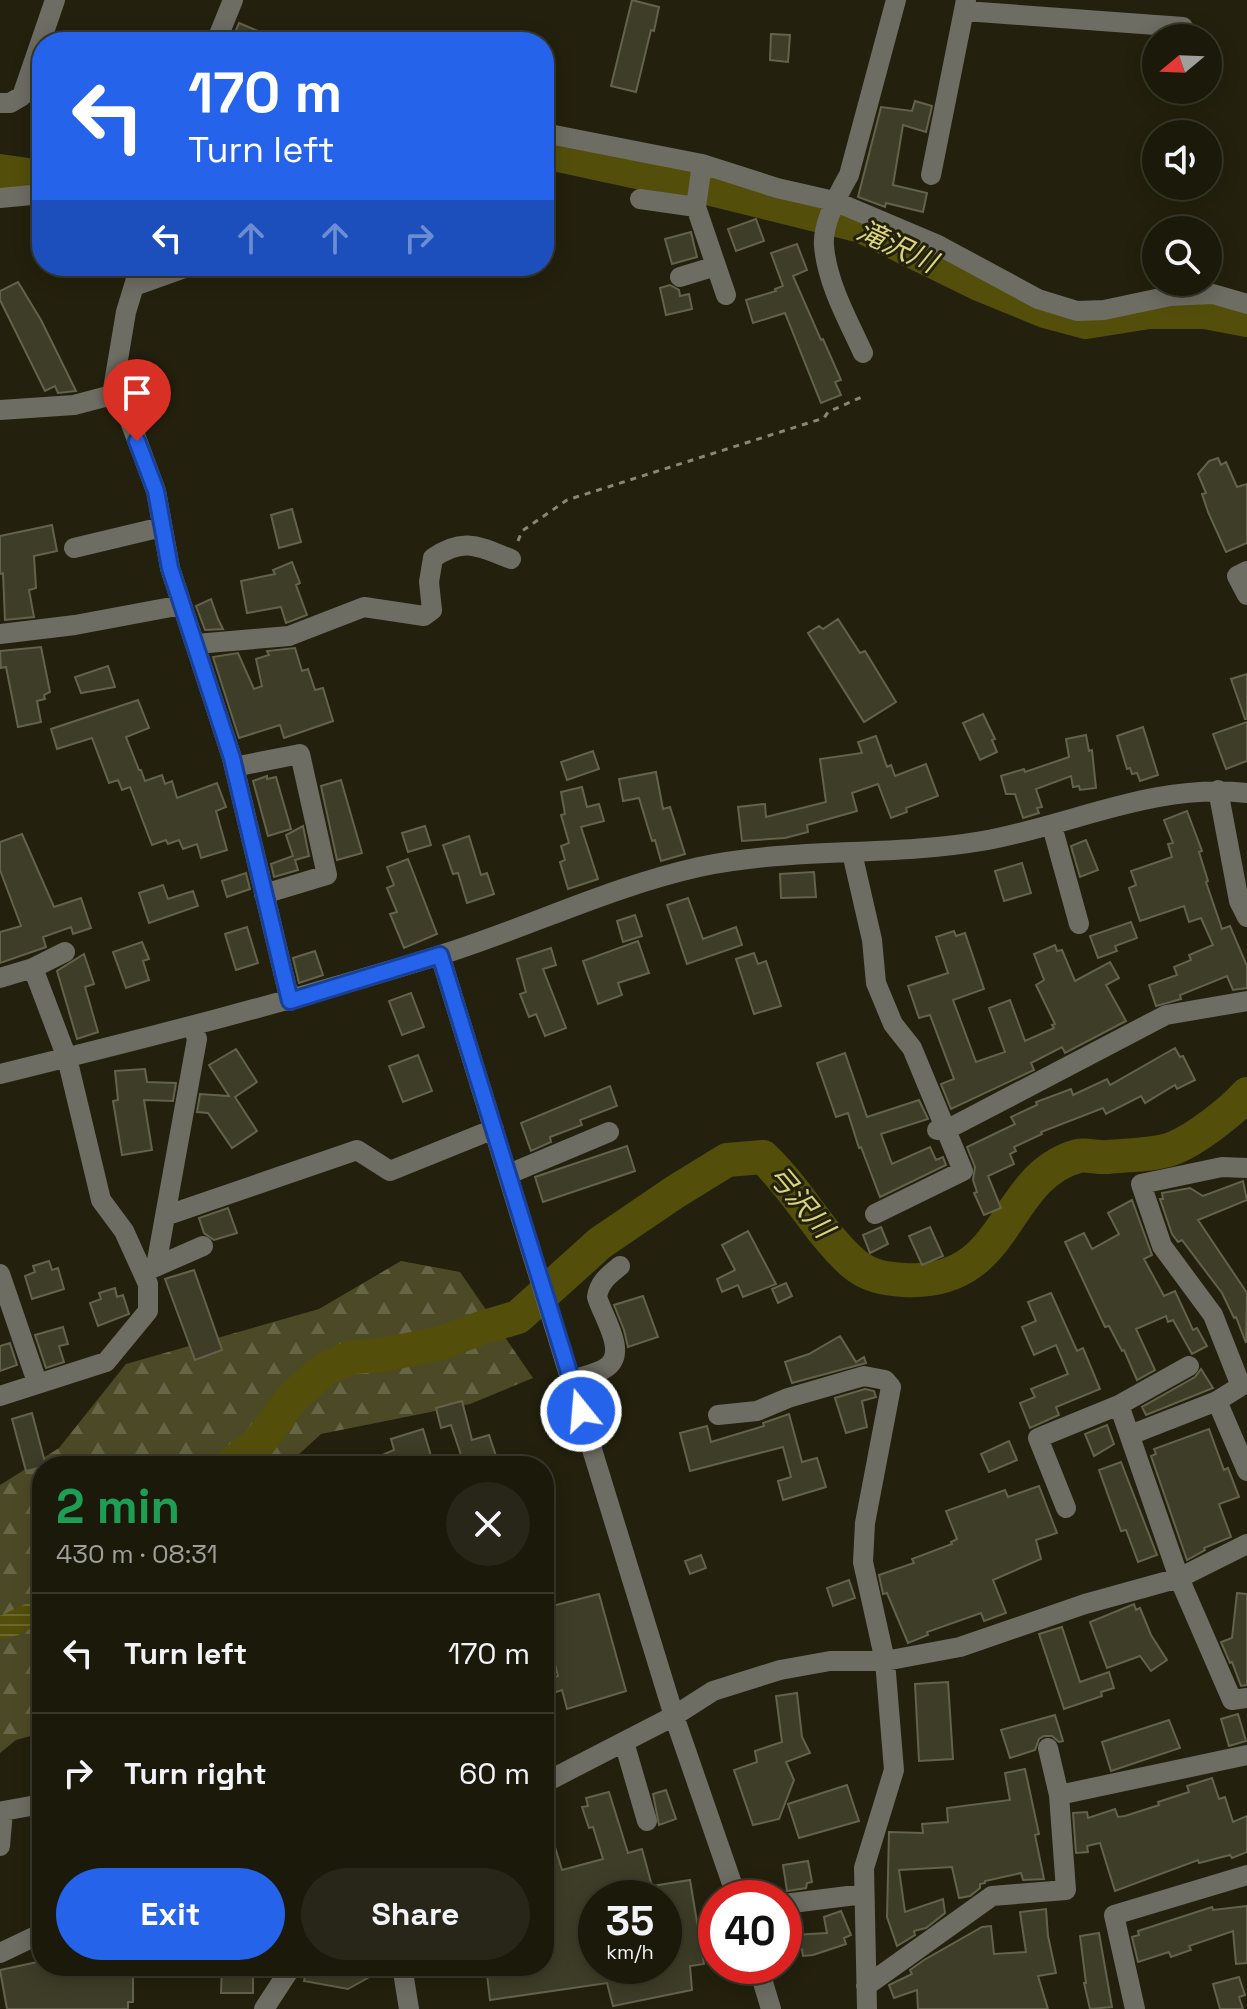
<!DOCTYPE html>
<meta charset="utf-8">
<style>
body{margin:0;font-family:"Space Grotesk","Noto Sans JP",sans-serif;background:#272618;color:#f1f3f6;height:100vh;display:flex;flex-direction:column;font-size:30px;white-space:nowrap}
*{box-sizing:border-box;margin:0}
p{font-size:26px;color:#9fa09c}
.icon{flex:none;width:44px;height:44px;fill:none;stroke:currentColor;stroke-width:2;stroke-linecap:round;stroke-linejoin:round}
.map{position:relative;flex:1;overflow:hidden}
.details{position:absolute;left:32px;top:1456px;width:522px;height:520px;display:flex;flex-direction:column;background:#1a190a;border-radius:32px;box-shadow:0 4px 20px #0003,0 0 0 2px #38382b}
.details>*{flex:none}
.banner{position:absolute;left:32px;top:32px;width:522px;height:244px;border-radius:32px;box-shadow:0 4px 20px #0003,0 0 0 2px #38382b;background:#2563eb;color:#fff;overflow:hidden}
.needle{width:52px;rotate:251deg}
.buttons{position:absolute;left:1142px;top:24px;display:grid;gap:16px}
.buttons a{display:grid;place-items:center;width:80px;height:80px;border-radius:50%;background:#1a190a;box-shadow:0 4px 20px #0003,0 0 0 2px #38382b;font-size:40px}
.speed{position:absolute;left:578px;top:1880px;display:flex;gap:16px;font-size:40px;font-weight:700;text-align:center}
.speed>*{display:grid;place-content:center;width:104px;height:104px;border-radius:50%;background:#1a190a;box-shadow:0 4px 20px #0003,0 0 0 2px #38382b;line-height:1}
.speed small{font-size:20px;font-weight:400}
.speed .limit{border:12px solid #d22;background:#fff;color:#111}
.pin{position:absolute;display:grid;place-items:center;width:68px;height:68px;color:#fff;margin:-82px -34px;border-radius:50% 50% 50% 0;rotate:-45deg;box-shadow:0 0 8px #0007}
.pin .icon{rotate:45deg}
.me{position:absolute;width:88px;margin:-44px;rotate:343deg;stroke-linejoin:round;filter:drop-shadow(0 0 6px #0008)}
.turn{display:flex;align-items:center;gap:28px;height:168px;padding:0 24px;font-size:36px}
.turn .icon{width:104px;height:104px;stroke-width:2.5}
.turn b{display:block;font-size:56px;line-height:68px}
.lanes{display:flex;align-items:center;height:76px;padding:0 24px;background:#0003;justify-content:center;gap:40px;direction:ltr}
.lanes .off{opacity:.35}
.round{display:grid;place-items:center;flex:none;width:84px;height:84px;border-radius:42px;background:#272618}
.headline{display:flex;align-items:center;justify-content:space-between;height:136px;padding:0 24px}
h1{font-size:48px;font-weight:600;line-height:60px;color:#1e9e55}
.cta{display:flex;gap:16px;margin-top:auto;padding:16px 24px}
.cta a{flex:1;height:92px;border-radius:48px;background:#2563eb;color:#fff;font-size:32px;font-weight:600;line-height:92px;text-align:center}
.cta a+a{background:#272618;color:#f1f3f6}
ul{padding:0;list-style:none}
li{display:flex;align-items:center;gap:24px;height:120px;padding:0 24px;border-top:2px solid #38382b}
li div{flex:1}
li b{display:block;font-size:30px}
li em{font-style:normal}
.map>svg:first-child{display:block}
.forest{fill:url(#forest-firs)}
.water{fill:url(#water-rules)}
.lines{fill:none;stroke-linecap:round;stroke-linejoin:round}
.river{stroke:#534f0b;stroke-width:34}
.building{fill:#3e3d28;stroke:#63624b;stroke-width:2;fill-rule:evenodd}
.path{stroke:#888776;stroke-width:3;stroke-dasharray:6 6;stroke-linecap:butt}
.minor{stroke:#6d6d63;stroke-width:20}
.route-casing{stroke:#184099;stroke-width:20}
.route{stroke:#2563eb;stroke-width:14}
.labels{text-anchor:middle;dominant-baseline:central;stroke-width:6;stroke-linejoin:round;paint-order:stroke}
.water-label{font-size:28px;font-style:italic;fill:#dad57a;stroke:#23210d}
</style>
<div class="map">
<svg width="1247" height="2009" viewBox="0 0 1247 2009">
<defs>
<pattern id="forest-firs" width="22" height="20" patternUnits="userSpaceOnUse" patternTransform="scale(2)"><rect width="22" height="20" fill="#4c4a26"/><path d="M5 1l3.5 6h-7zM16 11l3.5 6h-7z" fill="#666545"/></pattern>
<pattern id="water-rules" width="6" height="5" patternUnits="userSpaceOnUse" patternTransform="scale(2)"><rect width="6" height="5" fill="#534f0b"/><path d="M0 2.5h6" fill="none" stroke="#6c692e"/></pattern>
</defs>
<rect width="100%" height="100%" fill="#23210d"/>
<path class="forest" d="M401 1261 460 1272 533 1378 470 1404 321 1434 286 1466H42V1733L16 1740 0 1753V1485L59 1448 126 1364 319 1309Z"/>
<path class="water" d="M42 1596V1623L18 1635 0 1640V1616Z"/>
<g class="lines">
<path class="river" d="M544 152 683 182 861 226 979 284 1045 311 1086 322 1149 312H1205L1247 320
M0 171 42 177
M229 1466 258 1444 293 1397 325 1369 352 1357 382 1355 438 1344 481 1328 518 1317 600 1243 675 1192 727 1160 763 1157C798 1190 819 1233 853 1263 868 1276 885 1279 904 1280 1012 1286 999 1178 1078 1156 1086 1154 1098 1158 1108 1157 1126 1155 1158 1155 1174 1148 1196 1139 1231 1112 1247 1094"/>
</g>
<path class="building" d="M632 0 659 7 654 31 651 30 636 92 611 86Z
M239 23 284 42H231Z
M771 34 790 35 788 62 770 60Z
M915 101 932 106 926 132 903 125 893 185 927 193 923 212 886 203 885 207 858 197 881 107 912 111Z
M756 219 764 241 736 251 728 229Z
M691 232 697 257 672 264 665 239Z
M797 244 807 270 793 276 821 340 823 339 841 380 835 382 841 395 821 403 785 313 753 323 746 300 776 291 775 289 783 286 771 253Z
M18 282 41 320 76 391 58 393 55 386 45 391 0 300V291Z
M670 285 679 290 680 296 689 294 692 309 666 315 660 288Z
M1218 458 1221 465 1226 462 1237 487 1247 484V543L1226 552 1208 512 1202 494 1206 493 1198 474 1209 461Z
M292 509 301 542 279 548 271 515Z
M52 525 57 551 34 556 36 588 29 590 34 617 5 620 3 573 0 574V536Z
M292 562 300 583 296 585 307 615 286 623 281 607 247 613 241 581 275 574 273 570Z
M211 599 218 619 223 629 205 630 196 606Z
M838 619 860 653 865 651 896 702 864 722 808 633 819 626 823 629Z
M41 647 50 692 44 695 45 699 37 701 41 722 18 727 6 667 1 668 0 651Z
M295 648 302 671 308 669 315 690 323 688 333 721 284 738 280 725 239 738 213 657 238 653 254 689 262 686 256 659 269 655 267 651Z
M108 666 115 687 81 693 75 677Z
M1247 674V719H1245L1231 679Z
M138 700 149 728 126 737 139 770H141L145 781 162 775 165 784 172 781 177 798 217 783 226 807 216 811 227 850 201 858 197 844 183 849 179 840 168 844 166 840 152 845 130 787 122 790 118 780 109 783 92 738 57 749 51 729Z
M983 714 995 739 992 740 997 752 980 760 963 723Z
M1247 722V761L1226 769 1213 734Z
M1143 727 1158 775 1140 781 1137 773 1132 774 1130 768 1127 769 1117 736Z
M1086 735 1089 751 1092 750 1096 788 1080 790 1079 786 1073 787 1071 776 1036 789 1042 807 1037 808 1039 813 1023 818 1015 794H1006L1001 776 1024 769 1025 772 1069 757 1066 739Z
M876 736 887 767 891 765 895 776 926 764 938 796 906 808 907 812 891 818 878 784 852 793 857 811 807 825 808 832 785 838 742 841 738 807 765 804 766 817 826 802 820 759 862 753 858 742Z
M593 751 599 769 567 780 561 762Z
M656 772 663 809 670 807 685 854 661 861 655 840 652 841 639 798 623 801 619 779Z
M267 776V779L276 777 291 829 268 836 253 781Z
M341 780 362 853 337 860 321 786Z
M582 787 587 807 599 804 604 821 581 827 598 879 568 889 560 862 565 860 561 846 569 843 561 815 565 814 561 792Z
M1187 811 1202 851 1199 852 1208 881 1206 882 1222 929 1230 926 1247 966V988L1233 990 1227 976 1180 995 1181 999 1156 1006 1149 985 1177 975 1174 967 1191 960 1189 955 1213 945 1201 918 1189 922 1184 906 1140 921 1129 888 1136 885 1131 871 1172 857 1168 844 1173 843 1164 820Z
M303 826 309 856 295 860 298 870 274 877 271 864 293 856 286 835Z
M425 826 431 845 408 852 402 833Z
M22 834 54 907 81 898 91 928 73 934 71 927 43 937 46 947 0 963V932L21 926 0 870V842Z
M469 836 481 875 487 873 494 894 467 903 458 873 453 874 443 845Z
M1086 840 1098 870 1080 877 1071 846Z
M408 859 437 934 404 948 390 914 397 912 387 888 394 885 387 867Z
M1022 863 1031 893 1004 901 995 871Z
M814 872 816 897 781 898 780 874Z
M246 873 250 889 227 897 222 881Z
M163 885 168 899 193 891 198 906 149 923 139 893Z
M688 898 703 939 736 927 742 945 687 964 667 905Z
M635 915 642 936 623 942 617 921Z
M1131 922 1137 938 1115 946 1117 951 1098 958 1090 936Z
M247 927 258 963 236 970 225 934Z
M954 931 956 936 965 933 984 989 953 1000 976 1062 1005 1052 989 1008 1010 1000 1025 1041 1054 1028 1052 1025 1055 1024 1036 985 1044 980 1034 954 1055 945 1057 951 1062 950 1075 981 1110 962 1119 978 1106 985 1126 1021 1065 1053 1062 1047 1031 1063 1034 1070 951 1109 941 1084 954 1079 930 1015 919 1018 908 986 948 973 936 937Z
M638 941 649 973 618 983 622 995 598 1004 583 961Z
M142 942 149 959 143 961 149 980 126 988 113 952Z
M551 948 556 965 543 969 566 1028 545 1036 536 1014 529 1017 520 994 526 992 517 959Z
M315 951 323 975 299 983 293 958Z
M754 953 758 964 766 961 781 1006 754 1014 736 959Z
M84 954 94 984 85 987 98 1032 77 1039 57 971Z
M411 993 424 1027 402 1035 389 1001Z
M1175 1048 1180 1057 1183 1056 1195 1080 1177 1089 1175 1085 1145 1103 1141 1096 1106 1114 1103 1108 1041 1132 1042 1134 1014 1147 1016 1151 1010 1154 1014 1164 988 1176 1001 1208 984 1215 974 1193 977 1192 973 1180 975 1167 967 1147 1015 1124 1011 1117 1037 1105 1036 1102 1071 1089 1073 1095 1107 1079 1110 1085Z
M236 1049 257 1082 235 1097 257 1131 232 1148 208 1113 197 1112 200 1094 229 1096 209 1065Z
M845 1053 867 1117 919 1100 928 1119 881 1134 892 1164 930 1147 936 1160 943 1157 946 1165 880 1197 861 1147 859 1148 848 1113 836 1117 817 1063Z
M418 1055 432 1091 403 1102 389 1066Z
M145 1069 147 1082 176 1083 173 1101 144 1100 152 1150 122 1155 113 1101 118 1100 115 1071Z
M610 1086 617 1106 580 1120 582 1125 550 1137 551 1142 531 1151 521 1123Z
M627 1146 635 1171 543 1202 535 1177Z
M1243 1181 1247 1200 1198 1220 1247 1293 1246 1343 1236 1317 1234 1318 1222 1293 1182 1240 1178 1242 1172 1234 1160 1199H1163L1162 1193 1190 1188 1203 1196Z
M1132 1200 1152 1255 1144 1259 1164 1296 1175 1291 1193 1330 1197 1328 1207 1346 1192 1354 1173 1320 1168 1322 1166 1316 1136 1329 1155 1370 1137 1380 1124 1350 1122 1351 1109 1326 1105 1327 1065 1242 1084 1233 1092 1249 1119 1234 1108 1213Z
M228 1208 237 1233 214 1240 204 1233 199 1218Z
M881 1227 888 1244 870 1253 863 1235Z
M930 1227 943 1256 922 1265 909 1236Z
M748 1231 776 1284 743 1297 738 1285 722 1292 717 1279 735 1270 722 1245Z
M49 1261 52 1270 58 1268 64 1289 32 1299 25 1276 35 1272 33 1266Z
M194 1270 222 1350 195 1360 165 1279Z
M786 1283 792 1296 778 1303 772 1289Z
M115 1288 117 1297 123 1295 129 1314 98 1326 90 1303 101 1299 99 1293Z
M1051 1293 1077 1351 1083 1348 1100 1389 1056 1407 1059 1415 1030 1428 1020 1403 1035 1397 1031 1389 1068 1374 1056 1345 1034 1355 1022 1327 1036 1321 1028 1302Z
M643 1296 658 1337 628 1347 624 1330 614 1305Z
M63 1327 68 1344 59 1346 64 1362 46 1368 35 1335Z
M840 1336 856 1362 864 1357 866 1363 792 1383 785 1362 809 1354Z
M10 1343 17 1365 0 1371V1346Z
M1201 1369 1213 1388 1146 1415 1142 1407 1195 1377Z
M865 1389 874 1391 876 1397 862 1401 867 1427 846 1433 835 1398Z
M462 1401 472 1440 489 1435 497 1459 470 1466 467 1456 462 1458 451 1425 441 1428 436 1408Z
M32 1413 46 1466 26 1471 12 1419Z
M789 1414 802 1462 817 1458 826 1487 783 1500 778 1481 791 1477 783 1447 690 1471 680 1433 707 1426 711 1442 764 1426 763 1423Z
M1107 1425 1114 1444 1094 1456 1085 1434Z
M423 1429 434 1466H357L394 1450 391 1439Z
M1209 1429 1224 1470 1228 1468 1239 1497 1219 1504 1231 1537 1204 1548 1205 1550 1187 1560 1151 1456 1156 1454 1154 1449Z
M1009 1441 1017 1460 989 1472 981 1454Z
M1121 1462 1157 1555 1138 1562 1126 1530 1121 1531 1099 1470Z
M1039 1486 1057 1533 1036 1540 1041 1559 993 1580 1006 1613 984 1621 981 1613 927 1632 928 1635 908 1643 887 1593 883 1594 879 1575 914 1563 912 1559 952 1544 951 1542 957 1539 946 1511 1005 1490 1008 1497Z
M701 1555 706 1568 690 1574 685 1561Z
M849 1580 855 1598 833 1606 827 1588Z
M1237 1593 1247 1594V1685L1241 1686 1232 1662 1230 1663 1221 1642 1232 1638Z
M599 1594 626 1691 567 1709 562 1690 544 1696V1680L558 1676 544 1623V1608Z
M1134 1604 1136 1610 1140 1608 1151 1635 1167 1660 1151 1671 1140 1656 1107 1668 1090 1622Z
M1062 1627 1080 1682 1109 1672 1114 1688 1101 1692 1102 1696 1064 1709 1039 1634Z
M948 1682 953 1759 919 1761 915 1684Z
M797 1693 802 1737 810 1753 786 1762 794 1780 779 1819 753 1825 734 1770 757 1762 755 1751 782 1742 776 1696Z
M1238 1714 1246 1741 1229 1746 1221 1719Z
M1055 1715 1063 1741 1059 1742 1052 1736H1044L1039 1739 1035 1750 1010 1758 1001 1730Z
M1169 1720 1180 1748 1111 1771 1102 1742Z
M1025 1769 1039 1834 1035 1835 1044 1879 1023 1880 1021 1873 985 1881V1883L980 1884V1888L970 1896 959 1898 952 1867 899 1870 905 1912 943 1899 945 1913 926 1928 914 1931 915 1935 897 1946 887 1917 889 1832 923 1833 922 1824 948 1822 947 1808 1010 1800 1005 1773Z
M1212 1778 1219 1799 1225 1797 1233 1822 1247 1816V1852L1232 1858 1230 1855 1199 1863 1198 1860 1115 1891 1100 1843 1087 1846 1088 1852 1076 1853 1073 1813 1087 1812 1088 1818 1115 1809 1118 1817 1125 1816 1159 1805 1158 1802 1189 1792 1187 1786Z
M847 1785 859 1821 799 1838 788 1804Z
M666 1790 676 1819 659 1825 653 1794Z
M609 1792 628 1853 642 1849 652 1886 690 1880 704 1964 690 1966 692 1990 613 2006 607 1983 490 2000 486 1966H544V1824H548L562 1870 603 1859 593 1827 589 1828 582 1807 588 1806 586 1798ZM596 1898H664V1966H596Z
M808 1861 812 1882 807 1883 806 1888 787 1891 783 1865Z
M1247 1906V1963L1236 1964 1233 1931 1189 1946 1191 1950 1171 1957 1169 1952 1138 1962 1132 1937 1139 1935 1138 1931 1212 1907 1213 1910Z
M1046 1909 1048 1936 1056 1973 1038 1976 1048 2009H918L917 1990 894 1998 889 1985 912 1974 910 1970 924 1960 982 1927 991 1926 994 1954 1026 1952 1020 1912Z
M841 1911 851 1935 844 1938 846 1944 813 1955 803 1956 802 1949 794 1950 793 1935 827 1933 824 1917Z
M1099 1933 1112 2007 1090 2009 1084 1983H1086L1080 1936Z
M42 1961V1966H133V2002H128V2009H7L0 1970Z
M222 1966H248L247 1974H253V1993H221Z
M307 1966H389L348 1989 304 1981Z
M1239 1977 1245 1995 1239 1997 1243 2009H1220L1213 1984Z"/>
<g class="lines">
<path class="path" d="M518 541 522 531 567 500 824 418 828 412 864 396"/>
<path class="minor" d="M965 11 1183 27
M216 42 233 0
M0 103H10L22 96 55 0
M544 133 702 164 777 188 834 201 938 245 1038 299 1077 311 1104 310 1170 296 1213 294 1247 304
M702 164 696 207 726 295
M931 175 966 0
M0 198 42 194
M640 199 696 207
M680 277 716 266
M134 286 190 266
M863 353C848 320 827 283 824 246 822 224 838 194 849 175L896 0
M112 395 128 416 156 491 170 568 232 758 290 1001
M0 410 74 405 112 395 126 312 140 266
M74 548 162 527
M1247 571 1237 576 1247 595
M0 634 75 625 182 605
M196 644 289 636 364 607 424 616 432 610 429 582 433 558C464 536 480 547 511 559
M234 767 300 754 327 875 264 894
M1218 790 1239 901 1247 917
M1052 826 1079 924
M852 853 872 940 876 983 893 1024 912 1048 963 1171 875 1214
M440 955 674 1716 737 1898
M33 968 65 952
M0 978 33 968 67 1058 101 1200 124 1231 148 1284V1311L106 1362 0 1396
M0 1074C147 1038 292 1001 437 956 525 929 609 887 699 867 792 847 889 857 982 841 1074 825 1151 783 1247 793
M937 1130H946L1166 1015 1247 1001
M1247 1168 1222 1167 1141 1184 1162 1246 1213 1315 1241 1386 1217 1401 1247 1471
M509 1174 609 1132
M165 1216 357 1150 390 1171 494 1129
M156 1266 197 1039 193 1027
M146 1271 203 1246
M0 1274 37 1382
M572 1380C582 1376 598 1374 607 1367 628 1352 602 1315 597 1297 599 1282 609 1275 620 1266
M1119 1405 1179 1578 1232 1700 1247 1698
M718 1415 757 1411 788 1398 864 1376 885 1380 891 1387 865 1523 863 1562 885 1661 894 1770 864 1868 867 2009
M1130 1435 1217 1401
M1066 1508 1038 1438 1119 1405 1189 1366
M624 1742 647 1821
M544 1783 674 1716 713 1691 780 1670 830 1661H885L960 1647 1085 1604 1179 1578 1247 1544
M1059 1795 1247 1755
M0 1846 3 1811 42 1804
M784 1904 864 1894
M0 1953 42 1933
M402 1966 409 2009
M758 1966 771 2009
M866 1986 992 1896 1066 1890 1059 1795 1048 1748
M264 2009 292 1966
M1135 2009 1114 1915 1247 1875"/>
</g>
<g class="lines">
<g class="route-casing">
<path id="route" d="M137 441 156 491 170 568 232 758 290 1001 440 955 581 1411"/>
</g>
<use href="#route" class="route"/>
</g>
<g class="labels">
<g class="water-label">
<text transform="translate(897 246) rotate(25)">滝沢川</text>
<text transform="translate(801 1201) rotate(50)">弓沢川</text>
</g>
</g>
</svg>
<div class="buttons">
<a><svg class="needle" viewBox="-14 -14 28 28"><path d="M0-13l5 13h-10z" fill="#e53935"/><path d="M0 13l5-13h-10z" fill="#9fa09c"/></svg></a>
<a><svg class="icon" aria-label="sound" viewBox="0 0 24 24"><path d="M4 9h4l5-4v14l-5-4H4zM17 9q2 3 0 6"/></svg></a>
<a><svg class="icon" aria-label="search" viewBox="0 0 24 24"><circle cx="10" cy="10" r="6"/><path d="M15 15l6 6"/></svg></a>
</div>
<div class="speed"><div>35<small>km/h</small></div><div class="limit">40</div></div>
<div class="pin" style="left:137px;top:441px;background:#d93025"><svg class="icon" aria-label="arrive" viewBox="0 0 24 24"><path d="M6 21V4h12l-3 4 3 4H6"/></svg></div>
<svg class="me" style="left:581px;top:1411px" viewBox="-20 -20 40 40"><circle r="17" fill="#2563eb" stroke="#fff" stroke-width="3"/><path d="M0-11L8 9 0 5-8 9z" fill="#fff"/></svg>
<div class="banner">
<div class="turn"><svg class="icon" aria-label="left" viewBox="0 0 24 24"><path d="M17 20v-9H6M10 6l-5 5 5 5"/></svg><div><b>170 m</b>Turn left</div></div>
<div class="lanes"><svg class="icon" aria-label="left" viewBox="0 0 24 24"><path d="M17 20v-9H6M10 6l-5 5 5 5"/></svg><svg class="icon off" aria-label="ahead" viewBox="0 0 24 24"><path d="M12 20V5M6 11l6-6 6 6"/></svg><svg class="icon off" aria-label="ahead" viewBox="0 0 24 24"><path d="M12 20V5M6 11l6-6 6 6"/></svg><svg class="icon off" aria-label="right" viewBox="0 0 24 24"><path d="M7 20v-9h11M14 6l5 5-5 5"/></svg></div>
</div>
<section class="details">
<div class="headline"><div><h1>2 min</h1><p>430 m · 08:31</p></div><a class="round"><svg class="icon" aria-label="close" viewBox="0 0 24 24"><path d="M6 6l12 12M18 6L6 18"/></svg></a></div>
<ul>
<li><svg class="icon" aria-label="left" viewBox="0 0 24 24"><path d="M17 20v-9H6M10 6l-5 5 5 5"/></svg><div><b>Turn left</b></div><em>170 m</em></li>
<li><svg class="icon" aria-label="right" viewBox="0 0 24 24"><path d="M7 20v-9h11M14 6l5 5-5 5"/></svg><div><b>Turn right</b></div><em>60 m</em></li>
</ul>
<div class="cta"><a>Exit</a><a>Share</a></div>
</section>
</div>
